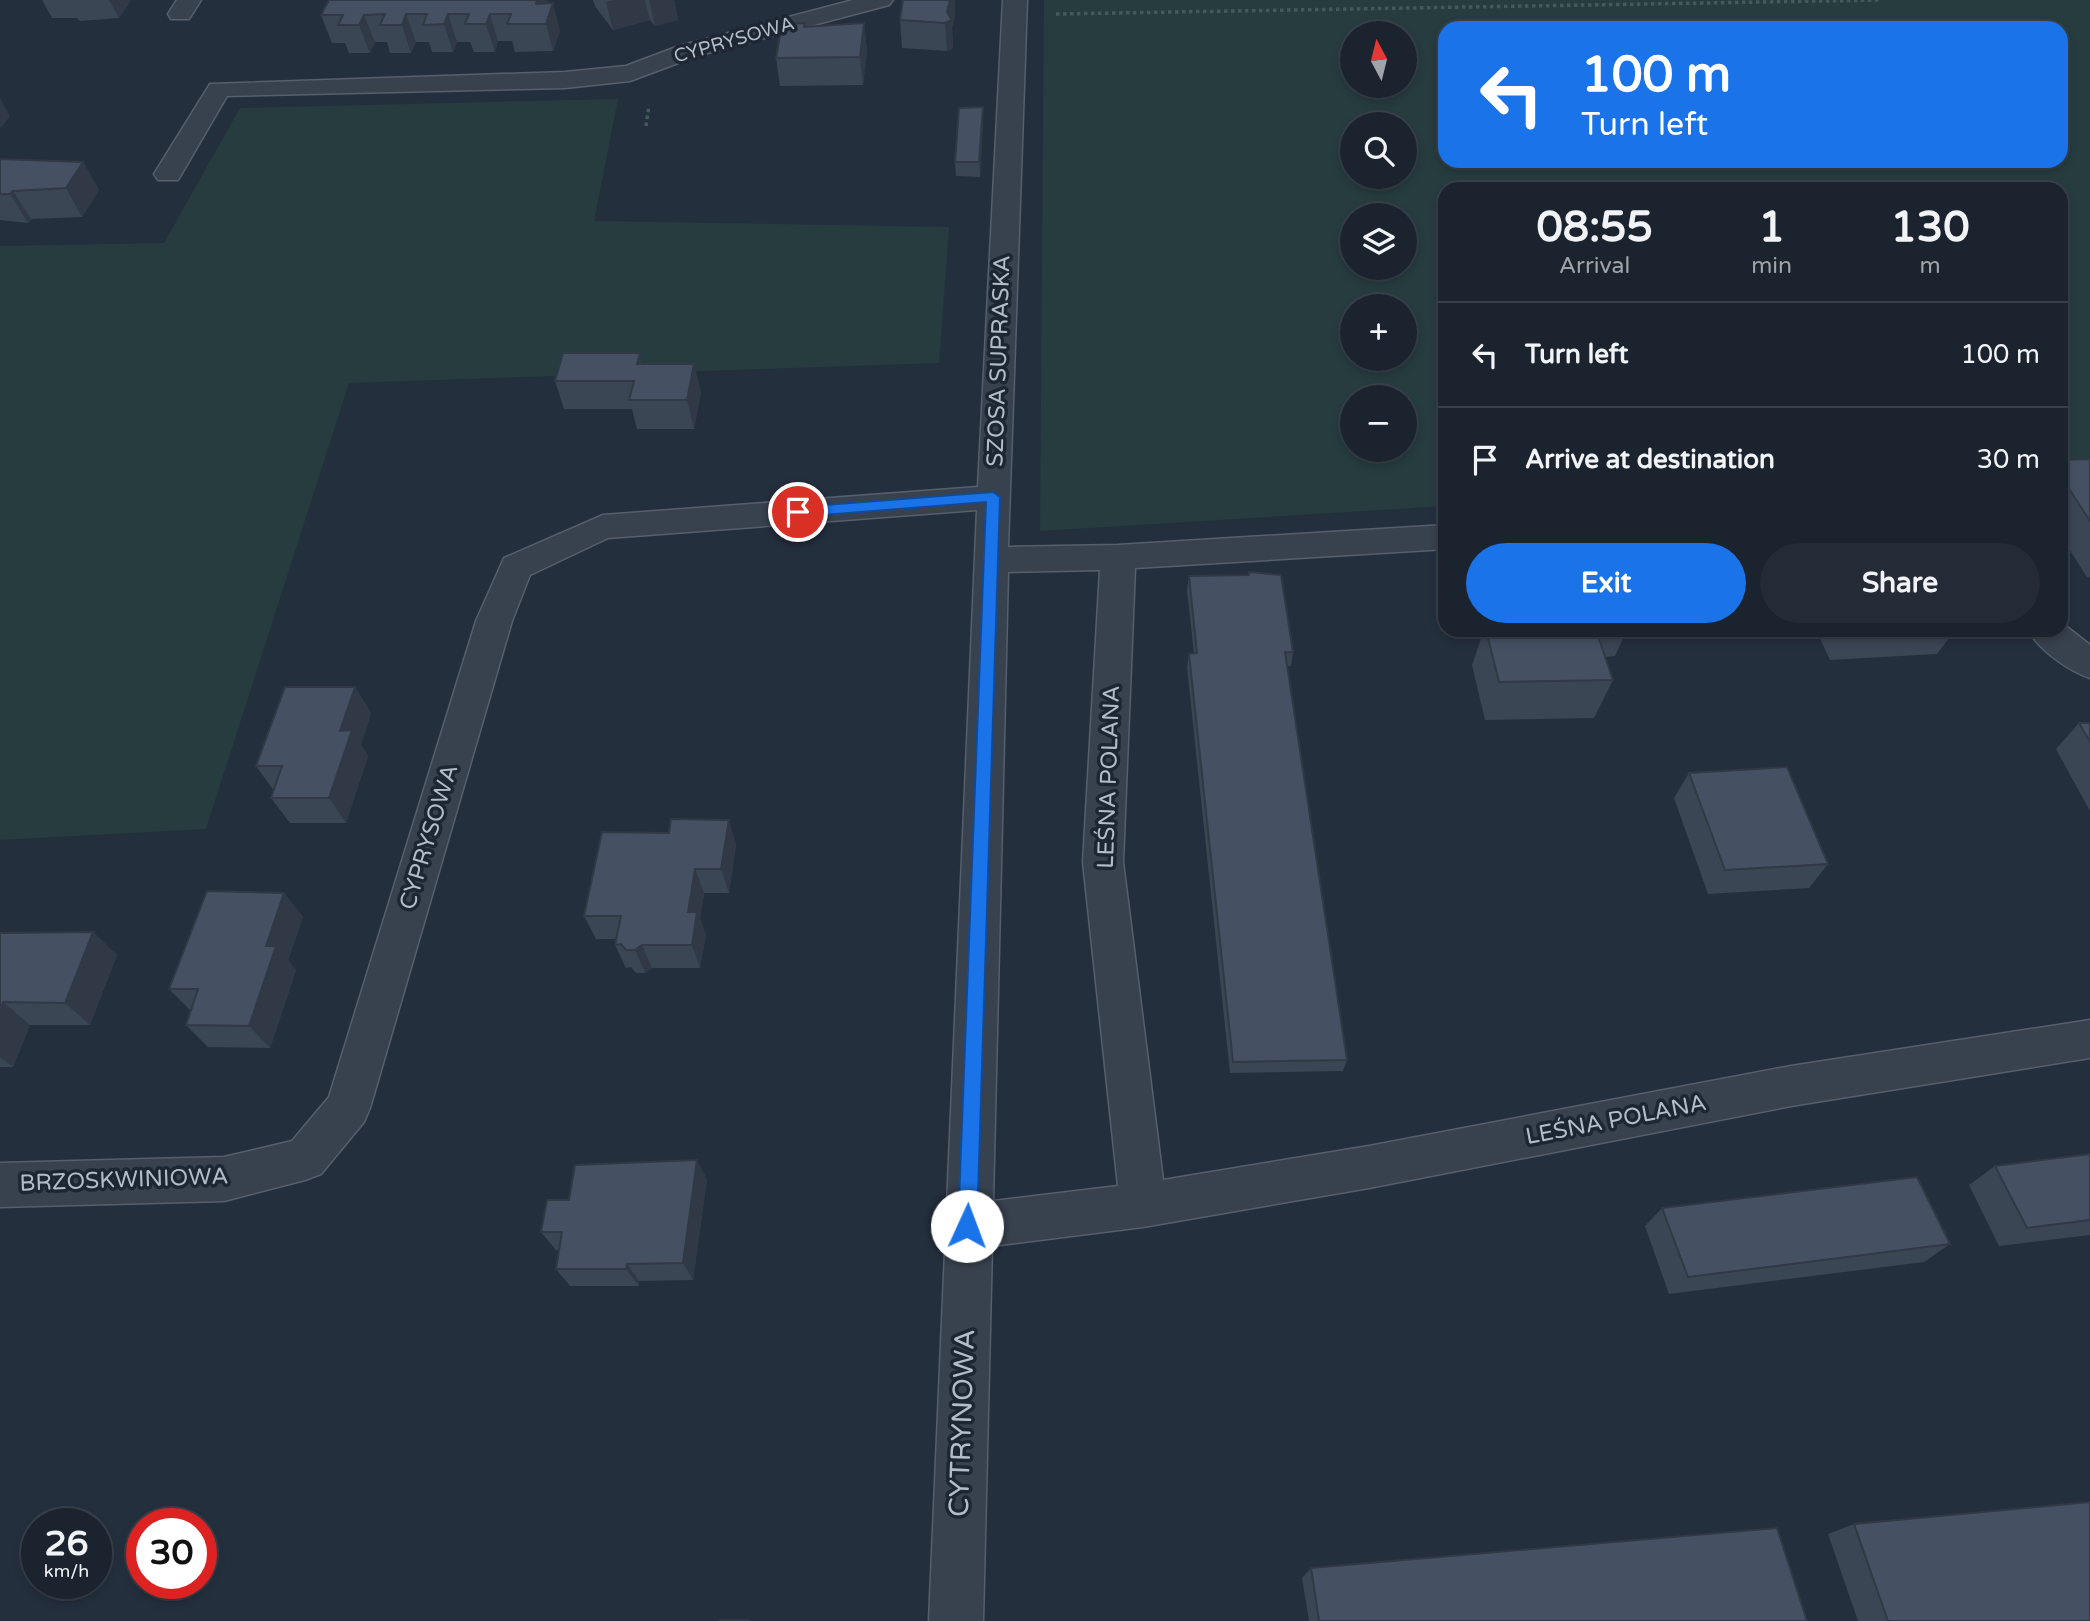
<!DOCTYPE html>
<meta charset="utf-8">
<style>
body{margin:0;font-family:"Varela Round",sans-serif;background:#242b36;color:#f1f3f6;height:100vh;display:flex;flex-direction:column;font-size:26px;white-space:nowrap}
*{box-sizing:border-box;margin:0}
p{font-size:23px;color:#a0a4aa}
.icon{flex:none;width:38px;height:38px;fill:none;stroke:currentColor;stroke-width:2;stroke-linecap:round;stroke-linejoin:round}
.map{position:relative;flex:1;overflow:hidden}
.panel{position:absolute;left:1438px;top:182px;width:630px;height:455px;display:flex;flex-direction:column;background:#1b232e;border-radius:21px;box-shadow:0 4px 10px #0003,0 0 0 2px #39404a}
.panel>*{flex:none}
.banner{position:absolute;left:1438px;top:21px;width:630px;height:147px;border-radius:21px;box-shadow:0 4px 10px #0003,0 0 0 2px #39404a;background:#1a73e8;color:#fff;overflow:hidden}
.needle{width:46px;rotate:353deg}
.buttons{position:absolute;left:1340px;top:21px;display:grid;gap:14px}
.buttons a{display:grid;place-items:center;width:77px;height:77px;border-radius:50%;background:#1b232e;box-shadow:0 4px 10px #0003,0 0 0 2px #39404a;font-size:35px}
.speed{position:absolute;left:21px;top:1508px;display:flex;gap:14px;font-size:35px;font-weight:700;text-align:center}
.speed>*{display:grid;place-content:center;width:91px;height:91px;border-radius:50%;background:#1b232e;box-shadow:0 4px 10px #0003,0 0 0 2px #39404a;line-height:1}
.speed small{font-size:18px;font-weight:400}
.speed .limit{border:10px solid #d22;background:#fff;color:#111}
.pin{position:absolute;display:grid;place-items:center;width:60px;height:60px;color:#fff;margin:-30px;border:4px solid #fff;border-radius:50%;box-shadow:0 2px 7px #0007}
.me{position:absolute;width:77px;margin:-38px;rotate:2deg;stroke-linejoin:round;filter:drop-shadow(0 0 5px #0008)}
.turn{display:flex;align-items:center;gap:24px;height:147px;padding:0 28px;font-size:32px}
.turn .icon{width:91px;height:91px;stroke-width:2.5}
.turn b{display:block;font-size:49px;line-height:60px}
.eta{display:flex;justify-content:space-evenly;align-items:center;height:119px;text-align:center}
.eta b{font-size:42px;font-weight:700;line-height:49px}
.button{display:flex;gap:14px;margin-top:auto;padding:14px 28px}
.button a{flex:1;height:80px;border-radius:42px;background:#1a73e8;color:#fff;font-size:28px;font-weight:700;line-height:80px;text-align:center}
.button a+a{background:#242b36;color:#f1f3f6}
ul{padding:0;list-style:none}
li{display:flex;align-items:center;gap:21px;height:105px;padding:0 28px;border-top:2px solid #39404a}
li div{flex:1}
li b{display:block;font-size:26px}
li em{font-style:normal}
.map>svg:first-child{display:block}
.green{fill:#263c3f;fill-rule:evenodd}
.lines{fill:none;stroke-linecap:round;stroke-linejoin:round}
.minor-casing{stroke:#565f6c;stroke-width:3}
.path{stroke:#44595c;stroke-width:3.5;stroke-dasharray:3.5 3.5;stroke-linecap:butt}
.minor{fill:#38414e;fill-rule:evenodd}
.wall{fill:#3b4654}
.shaded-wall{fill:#303945}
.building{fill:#455162;stroke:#303945;stroke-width:2}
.route{fill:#1a73e8;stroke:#114b97;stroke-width:2}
.labels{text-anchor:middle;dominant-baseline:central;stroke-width:7;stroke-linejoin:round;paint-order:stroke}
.far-street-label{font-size:19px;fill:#b4bcc9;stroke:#1d2633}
.street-label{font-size:23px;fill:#b4bcc9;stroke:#1d2633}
.near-street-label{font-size:28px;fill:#b4bcc9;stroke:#1d2633}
</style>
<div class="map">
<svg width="2090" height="1621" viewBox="0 0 2090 1621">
<rect width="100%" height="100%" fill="#242f3e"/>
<path class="green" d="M1044 0H2090V468L2062 470V189H1446L1445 506 1040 531ZM1446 28H2062V161H1446ZM1353 33H1405V86H1353ZM1353 124H1405V177H1353ZM1353 215H1405V268H1353ZM1353 306H1405V359H1353ZM1353 397H1405V450H1353Z
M618 99 594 221 949 227 939 363 349 383 206 829 0 840V246L164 243 240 108Z"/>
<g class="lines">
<g class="minor-casing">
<path id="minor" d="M177 0H201L189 19H171L168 14Z
M853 0H893L889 5 697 56 630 81 565 88 227 96 178 180H158L154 174 210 84 565 72 626 66 679 46Z
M1003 0H1027L1008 547 1118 545 1446 525V549L1135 568 1123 862 1163 1180 1369 1146 1791 1066 2090 1020V1058L1791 1106 1369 1188 1143 1227 992 1246 983 1621H929L977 510 608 538 530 575 512 621 370 1108 364 1122 321 1174 305 1180 224 1201 0 1207V1163L224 1157 292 1141 329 1097 476 621 504 558 603 515 978 487ZM1100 570 1083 862 1118 1186 993 1201 1008 572Z
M2062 623 2090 645V678C2069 671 2039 650 2028 630H2062Z"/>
</g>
<path class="path" d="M1056 14 1881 0
M646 126 649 105"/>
<use href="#minor" class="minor"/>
</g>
<path class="wall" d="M42 0H131L119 18 80 21 77 18H52Z
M329 0H547L560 31 553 51 515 52 512 41H498L495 52H474L470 42H457L453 52H432L429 42H416L411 53H390L387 42H375L370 53H349L345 43H332L321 15Z
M593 0H674L678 20 655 26 650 20 613 30 595 6Z
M955 15 952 27 953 48 947 51 902 48 900 20Z
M864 23 867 51 863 85 780 86 776 58 805 27Z
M983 107V122L980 177 956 176 955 162Z
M0 159 83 162 99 190 82 217 31 219 28 223 0 220Z
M643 364 701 392 694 429H637L632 409H564L555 381Z
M2090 459V577H2087L2062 538V460Z
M1189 576 1293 652 1291 666H1287L1347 1060 1343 1071 1230 1073 1187 667 1189 654 1194 653 1187 590Z
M1484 630H1627L1615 656 1605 657 1613 680 1594 718 1485 720 1472 665Z
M1816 630H1955L1937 654 1830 660Z
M355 687 371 713 361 745 368 756 346 823H290L271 798 274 791 256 766Z
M2079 723H2090V811L2056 749Z
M1689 773 1828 864 1809 888 1708 894 1674 798Z
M736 844 729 893H704L700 919 706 935 700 968H652L645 973H636L631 967 626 968 615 945 617 939H596L584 916Z
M284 893 303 917 288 960 296 970 270 1048 208 1047 186 1025 191 1011 169 989Z
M93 932 117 955 90 1025H30L13 1067H0V933Z
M2090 1154V1235L1999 1246 1969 1185 1995 1166Z
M707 1179 693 1280 639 1281V1286H570L556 1269 559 1250H556L541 1232 569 1200Z
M1662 1208 1950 1244 1924 1262 1669 1294 1645 1226Z
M1854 1524 2090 1621H1858L1828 1534Z
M1311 1568 1807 1621H1309L1302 1578Z"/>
<path class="shaded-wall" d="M109 0H131L119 18Z
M537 0H547L550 11 553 3 560 31 553 51 546 24 536 4Z
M615 0H645L650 20 613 30 606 2Z
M649 0H674L678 20 655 26Z
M950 0H955V15L952 27 953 48 947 51 945 23Z
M406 14 416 42 411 53 402 25Z
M448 14 457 42 453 52 444 24Z
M490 14 498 41 495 52 486 24Z
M364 15 375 42 370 53 359 25Z
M864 23 867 51 863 85 860 57Z
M0 98 10 116 1 128 0 126Z
M983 107V122L980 177 979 162Z
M83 162 99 190 82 217 66 188Z
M13 191 31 219 28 223 10 194Z
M640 353 648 381 637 364Z
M694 364 701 392 694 429 687 400Z
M355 687 371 713 361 745 368 756 346 823 329 798 340 731Z
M729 820 736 844 729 893 721 869Z
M695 869 704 893 700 919 706 935 700 968 692 945 688 912Z
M284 893 303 917 288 960 296 970 270 1048 249 1026 266 946Z
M93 932 117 955 90 1025 65 1003Z
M642 945 652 968 645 973 635 950Z
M3 1002 30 1025 13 1067 0 1057V1010Z
M697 1160 707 1179 693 1280 683 1263Z
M627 1264 639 1281V1286L626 1269Z"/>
<path class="building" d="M329 0H537L536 4 553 3 546 24H507L511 14H490L486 24H465L469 14H448L444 24 423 25 427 14H406L402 25H380L385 14 364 15 359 25H338L343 15H321Z
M903 0H950L947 12 952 20 945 23 900 20Z
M805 23 804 27 864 23 860 57 776 58 782 24Z
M983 107 979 162H955L959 108Z
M0 159 83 162 66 188 13 191 10 194H0Z
M563 353H640L637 364H694L687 400H629L634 381H555Z
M2090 459V521L2062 478V460Z
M1249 572 1281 575 1293 652H1285L1347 1060 1233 1062 1189 654 1197 653 1189 576 1249 575Z
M1486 630H1596L1613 680 1499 682Z
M1846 630H1905L1848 633Z
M285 687H355L340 731 352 730 329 798H271L282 766H256Z
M2079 723H2090V742Z
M1787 767 1828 864 1725 870 1689 773Z
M671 819 729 820 721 869H695L688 912H697L692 945H642L635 950H626L621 944 615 945 621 916H584L602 832 669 833Z
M207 891 284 893 266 946H276L249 1026 186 1025 198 989H169Z
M93 932 65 1003 3 1002 0 1010V933Z
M2090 1154V1220L2027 1228 1995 1166Z
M697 1160 683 1263 627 1264 626 1269H556L562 1232H541L547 1200H569L575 1165Z
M1917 1177 1950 1244 1688 1277 1662 1208Z
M2090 1502V1621H1888L1854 1524Z
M1777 1528 1807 1621H1319L1311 1568Z
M720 1620H750L720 1621Z"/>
<path class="route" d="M993 492 1000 497 977 1226 974 1232 967 1235 960 1232 958 1226 986 502 798 517 791 512 798 507Z"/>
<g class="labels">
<g class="far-street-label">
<text transform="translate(734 40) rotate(-16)">CYPRYSOWA</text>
</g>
<g class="street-label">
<text transform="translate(999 361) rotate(-88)">SZOSA SUPRASKA</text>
<text transform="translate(1109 777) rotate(-88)">LEŚNA POLANA</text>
<text transform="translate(429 837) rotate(-73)">CYPRYSOWA</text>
<text transform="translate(1616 1120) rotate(-11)">LEŚNA POLANA</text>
<text transform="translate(124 1180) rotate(-2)">BRZOSKWINIOWA</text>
</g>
<g class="near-street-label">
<text transform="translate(962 1423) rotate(-88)">CYTRYNOWA</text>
</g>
</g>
</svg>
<div class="buttons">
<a><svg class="needle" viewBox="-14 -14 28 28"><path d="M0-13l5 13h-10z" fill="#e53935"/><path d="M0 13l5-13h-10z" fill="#a0a4aa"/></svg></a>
<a><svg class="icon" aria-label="search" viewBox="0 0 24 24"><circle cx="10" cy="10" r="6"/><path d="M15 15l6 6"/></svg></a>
<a><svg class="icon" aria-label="layers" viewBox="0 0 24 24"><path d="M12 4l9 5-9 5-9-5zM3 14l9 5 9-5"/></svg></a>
<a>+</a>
<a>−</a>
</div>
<div class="speed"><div>26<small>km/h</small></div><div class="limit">30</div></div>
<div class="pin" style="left:798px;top:512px;background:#d93025"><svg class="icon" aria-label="arrive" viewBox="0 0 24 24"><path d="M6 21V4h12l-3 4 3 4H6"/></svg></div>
<svg class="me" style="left:967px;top:1226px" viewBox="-20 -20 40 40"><circle r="19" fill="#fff"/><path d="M0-13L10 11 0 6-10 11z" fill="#1a73e8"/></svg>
<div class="banner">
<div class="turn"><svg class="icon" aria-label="left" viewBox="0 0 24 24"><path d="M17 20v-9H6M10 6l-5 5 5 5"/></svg><div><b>100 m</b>Turn left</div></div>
</div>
<section class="panel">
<div class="eta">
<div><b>08:55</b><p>Arrival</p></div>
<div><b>1</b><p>min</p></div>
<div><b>130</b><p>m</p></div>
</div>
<ul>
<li><svg class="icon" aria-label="left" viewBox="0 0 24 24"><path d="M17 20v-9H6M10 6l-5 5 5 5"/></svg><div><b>Turn left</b></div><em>100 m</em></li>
<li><svg class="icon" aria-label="arrive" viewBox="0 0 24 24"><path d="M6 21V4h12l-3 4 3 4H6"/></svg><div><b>Arrive at destination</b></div><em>30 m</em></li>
</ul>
<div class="button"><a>Exit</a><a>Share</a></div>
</section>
</div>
